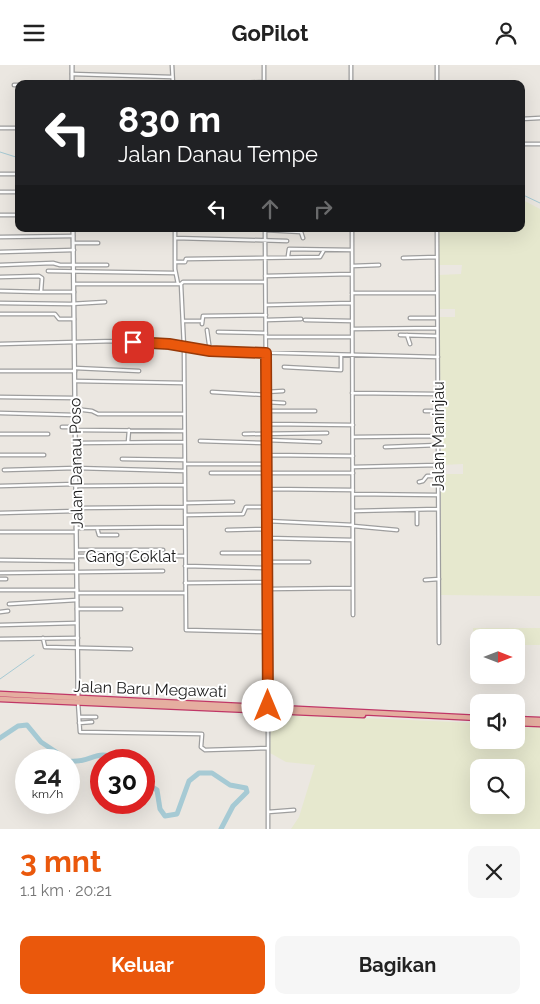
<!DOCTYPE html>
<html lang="id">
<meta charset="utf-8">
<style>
body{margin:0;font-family:Raleway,sans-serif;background:#f6f6f6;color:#222;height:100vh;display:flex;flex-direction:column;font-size:19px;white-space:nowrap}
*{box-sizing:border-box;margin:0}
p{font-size:16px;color:#767676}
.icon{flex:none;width:28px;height:28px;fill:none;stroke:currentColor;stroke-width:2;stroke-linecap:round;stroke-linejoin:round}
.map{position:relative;height:764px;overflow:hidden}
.sheet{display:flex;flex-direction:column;background:#fff;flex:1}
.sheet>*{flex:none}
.top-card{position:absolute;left:15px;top:15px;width:510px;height:152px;border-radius:10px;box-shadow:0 5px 20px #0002;background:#202124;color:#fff;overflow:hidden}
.needle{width:32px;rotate:90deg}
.buttons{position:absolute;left:470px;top:564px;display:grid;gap:10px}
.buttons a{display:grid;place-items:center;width:55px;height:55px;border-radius:10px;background:#fff;box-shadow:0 5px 20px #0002;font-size:25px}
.speed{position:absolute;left:15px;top:684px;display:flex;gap:10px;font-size:25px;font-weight:700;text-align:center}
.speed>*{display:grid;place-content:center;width:65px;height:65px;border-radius:50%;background:#fff;box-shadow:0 5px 20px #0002;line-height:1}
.speed small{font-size:12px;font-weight:400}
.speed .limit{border:8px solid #d22;background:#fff;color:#111}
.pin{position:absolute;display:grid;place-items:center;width:42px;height:42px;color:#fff;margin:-21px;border-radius:10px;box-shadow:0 2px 8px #0006}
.me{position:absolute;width:55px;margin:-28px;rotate:0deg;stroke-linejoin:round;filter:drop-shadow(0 0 4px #0008)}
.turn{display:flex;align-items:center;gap:18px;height:105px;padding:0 20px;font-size:22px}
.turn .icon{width:65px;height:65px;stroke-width:2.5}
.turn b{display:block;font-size:35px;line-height:42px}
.lanes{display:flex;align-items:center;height:48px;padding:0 20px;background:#0003;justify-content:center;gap:25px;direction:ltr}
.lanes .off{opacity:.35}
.round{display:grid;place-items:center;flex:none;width:52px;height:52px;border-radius:10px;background:#f6f6f6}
.summary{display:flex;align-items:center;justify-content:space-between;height:85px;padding:0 20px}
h1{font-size:30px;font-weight:700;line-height:38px;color:#ea580c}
.cta{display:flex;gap:10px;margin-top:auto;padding:10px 20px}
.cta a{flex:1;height:58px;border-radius:10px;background:#ea580c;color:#fff;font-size:20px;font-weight:700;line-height:58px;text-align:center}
.cta a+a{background:#f6f6f6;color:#222}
header{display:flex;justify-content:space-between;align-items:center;height:65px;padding:0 20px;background:#fff;font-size:22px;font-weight:700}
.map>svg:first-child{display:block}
.farmland{fill:#e6e8ce;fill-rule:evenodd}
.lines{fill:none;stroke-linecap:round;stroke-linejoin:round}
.stream{stroke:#a6cad4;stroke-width:1}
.river{stroke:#a6cad4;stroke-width:5}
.minor-casing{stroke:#9e9e9e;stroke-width:5}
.tertiary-casing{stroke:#9e9e9e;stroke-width:5.5}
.trunk-casing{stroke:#c03767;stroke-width:7}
.minor{stroke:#fff;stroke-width:2.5}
.tertiary{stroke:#fff;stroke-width:3}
.trunk{stroke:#e5aea0;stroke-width:4.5}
.route-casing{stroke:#983908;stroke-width:12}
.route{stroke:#ea580c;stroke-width:9}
.labels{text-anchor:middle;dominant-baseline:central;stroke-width:4;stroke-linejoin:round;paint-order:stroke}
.street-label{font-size:16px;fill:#1a1a1a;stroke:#fff}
</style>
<header><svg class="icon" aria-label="menu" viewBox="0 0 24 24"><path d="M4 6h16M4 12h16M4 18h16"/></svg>GoPilot<svg class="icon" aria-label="person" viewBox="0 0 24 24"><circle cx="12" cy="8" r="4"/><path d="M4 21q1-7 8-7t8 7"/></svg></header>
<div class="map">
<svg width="540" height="764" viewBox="0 0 540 764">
<rect width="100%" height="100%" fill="#ebe7e1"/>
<path class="farmland" d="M521 134 540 144V531L441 530V409H463V399L442 400 439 252H455V244H439L438 210 461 209 462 200H439L438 164H521Z
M473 563H540V580H516V572H479V581H474Z
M271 649 479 658V675H516V659L540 660V764H291L299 752 315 700 286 697 270 688ZM479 702H516V740H479Z"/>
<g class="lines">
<path class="stream" d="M0 87 19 93
M521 129 540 138
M0 614 34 590"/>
<path class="river" d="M0 673 18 661 27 660 41 677 68 695
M69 696C91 699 97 682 118 695
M144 717 157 725 160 744 165 751 177 749 189 716 199 708H212L230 720 246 723 247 727 233 741 221 764"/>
<g class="minor-casing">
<path id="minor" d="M172 0 173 19
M264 0V19
M351 0V19
M437 0V19
M72 9 172 12
M61 19H72
M214 19 264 17
M14 20H19
M521 54 540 53
M0 63H19
M521 79H540
M0 109H19
M0 127H19
M0 150H19
M73 164H115
M175 164V204L178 219
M265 164 268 641
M352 164 353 550
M437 164 439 578
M265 165 301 167 303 173
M0 172 73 171
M175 173 287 176
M74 178H98
M0 187 74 185
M288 191 289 184 352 185
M403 193 437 192
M175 197H185L186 194 320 192 324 185
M0 200 53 198 60 200H107
M352 201 379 200
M48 206 175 208
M265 211 352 209
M0 212 39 211 42 213 41 227 0 226
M265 217H183L181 219 184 282 186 565 268 567
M74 219H181
M41 227H74
M352 228H437
M0 238 70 239 105 237
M266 240 352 238
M0 249H55L59 254H74
M410 253H437
M266 255 301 254
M305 255 352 256
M183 256H201
M202 259 203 251 266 250
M352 264 437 263
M207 265 210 286
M218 267 266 268
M400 270 437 271
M407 270 410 279
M266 272H352
M115 276 116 292
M0 279 115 276 169 279 210 286 438 292
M284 302 341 305V290
M75 303 139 306
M0 306H75
M75 316 184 318
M212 327 266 330
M266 327 283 326
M352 328 438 329
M0 332 75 333
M266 337 284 338
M75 344 92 346 98 349H184
M267 346H315
M425 346H438
M0 348 75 350
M267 359 353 360
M62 362H75
M75 365 184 366
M0 369H48
M244 369 327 368
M353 372 438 371
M266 375 320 377
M200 376 266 378
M128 377 129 365
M76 378 184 377
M385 382 438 380
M0 390H44
M267 390 353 391
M122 394 185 395
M185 399H267
M353 402 438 400
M4 405 76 403 185 406
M211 408H353
M419 417 423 416 427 411H438
M0 421 76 419
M76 421 185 420
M267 424 353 425
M353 429 438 430
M185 438 233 437
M76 443 185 442
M353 446 438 444
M0 448 76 446
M185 450 243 449 246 442H267
M267 456 353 460
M417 459V445
M353 461 397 465
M76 463 185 462
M97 463 99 470H117
M227 465 267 464
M0 467H76
M267 473 353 475
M77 485H163
M222 488H267
M77 491H185
M0 495 77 496
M267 497H309
M185 501 267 503
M0 508 163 506
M0 514H6
M425 515 439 514
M185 518 267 517
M267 524 353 523
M0 525H77
M77 528H185
M9 539 77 535
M77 544H121
M0 547 8 546
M0 560 77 558
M43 573 45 582 131 584
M0 574 78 573
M78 637 80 667 202 669 201 682 205 685 268 683
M79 652H96
M79 658 92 657
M268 747 294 745
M268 764V647"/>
</g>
<g class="tertiary-casing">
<path id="tertiary" d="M72 0V19
M73 164 78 633"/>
</g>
<g class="trunk-casing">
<path id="trunk" d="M0 629 479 653
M0 634 363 650
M516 654 540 655
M516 658 540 659"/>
</g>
<use href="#minor" class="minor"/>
<use href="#tertiary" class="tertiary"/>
<use href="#trunk" class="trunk"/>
</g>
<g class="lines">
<g class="route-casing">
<path id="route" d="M133 277 169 279 210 286 266 288 268 641"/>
</g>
<use href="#route" class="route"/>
</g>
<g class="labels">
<g class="street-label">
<text transform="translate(438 371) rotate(-90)">Jalan Maninjau</text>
<text transform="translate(76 398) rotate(-91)">Jalan Danau Poso</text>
<text x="131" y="491">Gang Coklat</text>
<text transform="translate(150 624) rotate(2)">Jalan Baru Megawati</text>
</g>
</g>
</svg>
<div class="buttons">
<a><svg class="needle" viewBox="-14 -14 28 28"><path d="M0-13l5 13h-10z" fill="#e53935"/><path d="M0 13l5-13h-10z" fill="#767676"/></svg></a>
<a><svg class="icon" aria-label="sound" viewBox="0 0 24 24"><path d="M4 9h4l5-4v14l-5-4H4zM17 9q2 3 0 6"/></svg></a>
<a><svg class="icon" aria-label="search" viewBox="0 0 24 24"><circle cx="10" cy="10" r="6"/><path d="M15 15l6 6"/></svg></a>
</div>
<div class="speed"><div>24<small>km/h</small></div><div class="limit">30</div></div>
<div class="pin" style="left:133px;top:277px;background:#d93025"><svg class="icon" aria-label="arrive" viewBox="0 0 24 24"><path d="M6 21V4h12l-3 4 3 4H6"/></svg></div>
<svg class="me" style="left:268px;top:641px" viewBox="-20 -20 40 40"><circle r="19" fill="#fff"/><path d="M0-13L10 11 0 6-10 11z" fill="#ea580c"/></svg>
<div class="top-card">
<div class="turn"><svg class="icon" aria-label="left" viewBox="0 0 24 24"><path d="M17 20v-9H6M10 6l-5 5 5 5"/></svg><div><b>830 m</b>Jalan Danau Tempe</div></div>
<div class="lanes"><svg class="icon" aria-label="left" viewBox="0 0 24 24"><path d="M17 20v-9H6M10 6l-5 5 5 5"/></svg><svg class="icon off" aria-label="ahead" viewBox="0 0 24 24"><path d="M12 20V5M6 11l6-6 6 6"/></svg><svg class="icon off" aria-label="right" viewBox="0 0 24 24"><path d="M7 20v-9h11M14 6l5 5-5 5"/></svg></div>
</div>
</div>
<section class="sheet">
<div class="summary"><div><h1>3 mnt</h1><p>1.1 km · 20:21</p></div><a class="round"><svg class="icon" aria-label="close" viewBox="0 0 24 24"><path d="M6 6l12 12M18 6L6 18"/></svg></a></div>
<div class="cta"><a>Keluar</a><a>Bagikan</a></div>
</section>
